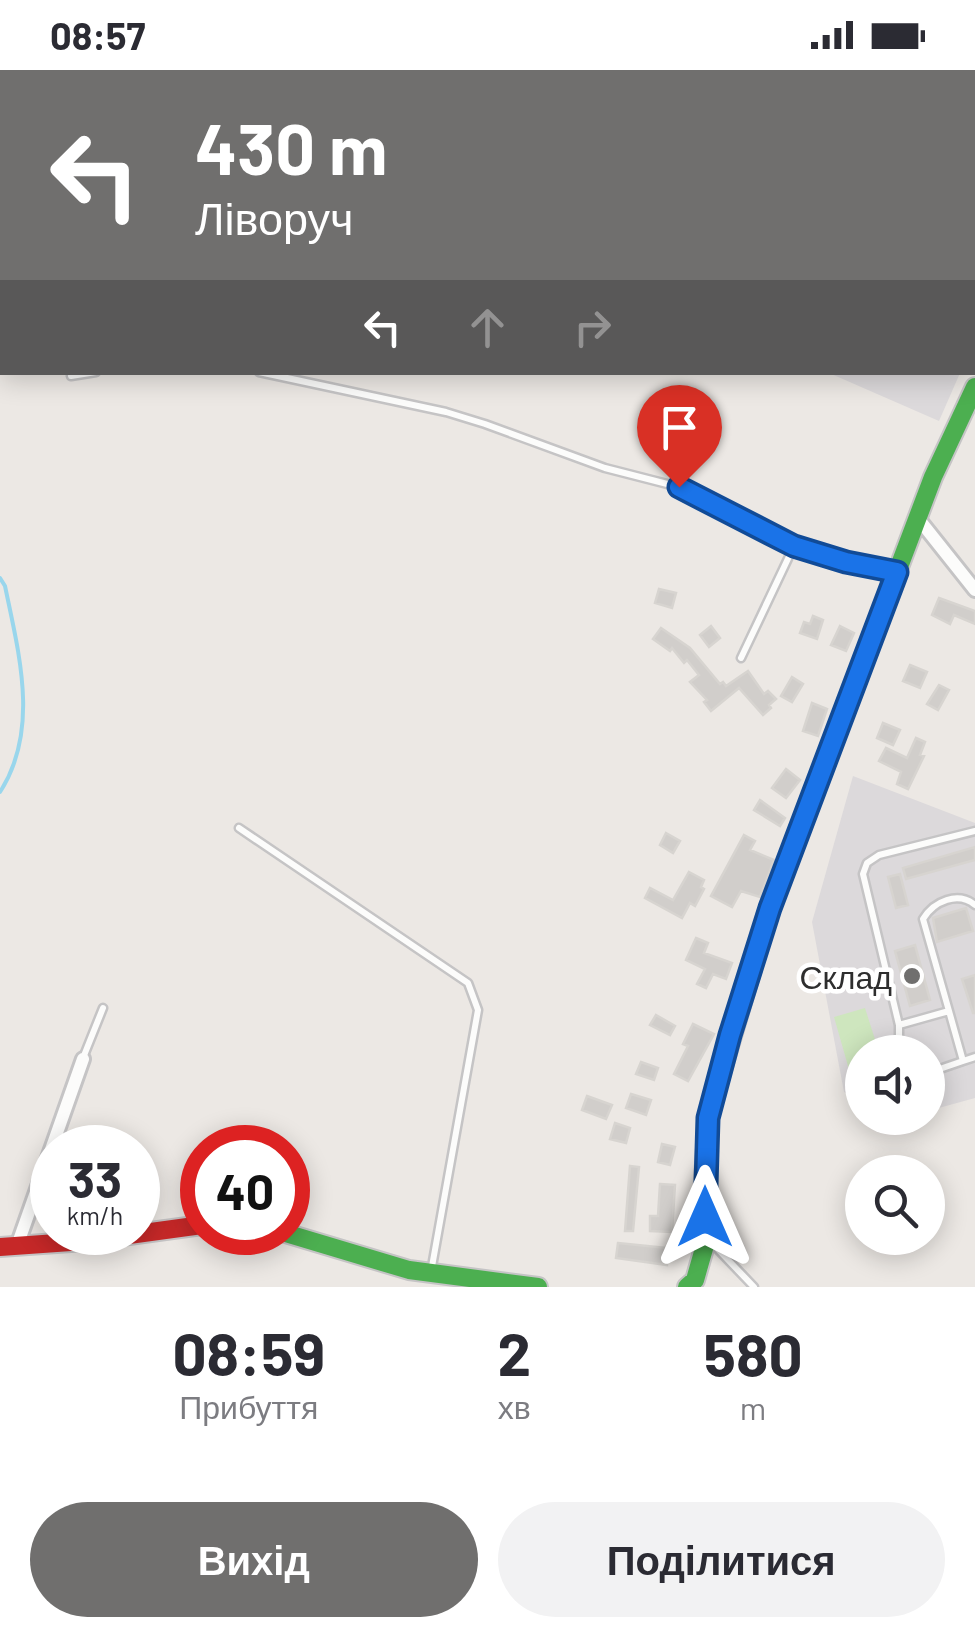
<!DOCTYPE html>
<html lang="uk">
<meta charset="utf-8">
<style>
body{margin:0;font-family:Barlow,sans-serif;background:#f2f2f3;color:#2b2b33;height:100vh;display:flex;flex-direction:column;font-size:38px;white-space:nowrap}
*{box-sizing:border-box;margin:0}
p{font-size:32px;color:#7c7c81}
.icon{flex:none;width:55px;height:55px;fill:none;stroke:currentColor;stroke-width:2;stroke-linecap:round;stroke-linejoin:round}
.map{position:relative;height:1217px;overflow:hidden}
.sheet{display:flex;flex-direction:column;background:#fff;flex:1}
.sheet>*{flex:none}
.hud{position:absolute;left:0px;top:0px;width:975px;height:305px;box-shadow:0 5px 25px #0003;background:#706f6e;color:#fff;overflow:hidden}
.fabs{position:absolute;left:845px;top:965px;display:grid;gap:20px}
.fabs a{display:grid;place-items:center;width:100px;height:100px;border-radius:50%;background:#fff;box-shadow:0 5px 25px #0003;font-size:50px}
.speed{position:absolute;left:30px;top:1055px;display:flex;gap:20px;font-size:50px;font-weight:700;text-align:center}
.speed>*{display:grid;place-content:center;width:130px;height:130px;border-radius:50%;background:#fff;box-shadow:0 5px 25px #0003;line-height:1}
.speed small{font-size:25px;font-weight:400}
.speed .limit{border:15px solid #d22;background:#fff;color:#111}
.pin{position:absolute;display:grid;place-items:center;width:85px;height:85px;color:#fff;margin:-102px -42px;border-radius:50% 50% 50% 0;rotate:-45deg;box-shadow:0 0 10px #0007}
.pin .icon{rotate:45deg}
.me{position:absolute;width:110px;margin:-55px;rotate:0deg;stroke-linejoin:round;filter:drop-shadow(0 0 8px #0008)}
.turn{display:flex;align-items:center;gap:35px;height:210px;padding:0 30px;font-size:45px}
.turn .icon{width:130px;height:130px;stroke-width:2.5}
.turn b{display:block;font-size:70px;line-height:85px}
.lanes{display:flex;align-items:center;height:95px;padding:0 30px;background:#0003;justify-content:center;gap:50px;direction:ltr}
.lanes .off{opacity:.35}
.eta{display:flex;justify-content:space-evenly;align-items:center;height:170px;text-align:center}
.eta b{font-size:60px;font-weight:700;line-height:70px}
.cta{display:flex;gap:20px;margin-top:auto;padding:20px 30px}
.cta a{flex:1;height:115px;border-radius:60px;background:#706f6e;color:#fff;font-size:40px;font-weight:700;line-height:115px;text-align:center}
.cta a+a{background:#f2f2f3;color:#2b2b33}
.status{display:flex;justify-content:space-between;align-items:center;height:70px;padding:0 50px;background:#fff;direction:ltr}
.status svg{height:28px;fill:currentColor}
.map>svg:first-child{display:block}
.industrial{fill:#dcd9db}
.green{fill:#cee6be}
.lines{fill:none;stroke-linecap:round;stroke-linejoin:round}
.stream{stroke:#99d6ec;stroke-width:4}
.building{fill:#d1cecb;stroke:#d7d4d0;stroke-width:2.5}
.lane-casing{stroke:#c5c4c5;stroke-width:11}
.street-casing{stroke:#c5c4c5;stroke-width:18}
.fast-casing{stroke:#c5c4c5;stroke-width:22}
.jam-casing{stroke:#c5c4c5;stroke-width:22}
.lane{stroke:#fcfcfb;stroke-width:6}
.street{stroke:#fcfcfb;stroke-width:12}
.fast{stroke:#4caf50;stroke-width:18}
.jam{stroke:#c62828;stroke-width:18}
.route-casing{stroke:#114b97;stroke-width:25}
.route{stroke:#1a73e8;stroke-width:18}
.poi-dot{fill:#706f6e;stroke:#fff;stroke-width:4}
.labels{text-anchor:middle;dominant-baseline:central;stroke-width:9;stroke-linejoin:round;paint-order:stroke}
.poi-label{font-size:32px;fill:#2e2e2e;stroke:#fff;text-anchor:end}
</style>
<div class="status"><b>08:57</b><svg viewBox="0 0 49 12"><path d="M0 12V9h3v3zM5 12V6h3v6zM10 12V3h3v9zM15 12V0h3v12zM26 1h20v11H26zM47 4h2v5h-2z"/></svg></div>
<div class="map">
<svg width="975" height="1217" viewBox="0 0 975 1217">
<rect width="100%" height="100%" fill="#ece8e4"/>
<path class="industrial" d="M972 106 975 107 973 273H972Z
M829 303H960L939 351Z
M853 706 975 753V1028L928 1041V982H862V1031L844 1022 812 852Z"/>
<path class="green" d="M865 938 879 982H862V1014L854 1017 834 947Z"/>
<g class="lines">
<path class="stream" d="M57 2 59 0
M0 115 2 110
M0 508 5 516C19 584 40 660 0 722"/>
</g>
<path class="building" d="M659 519 676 523 672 538 655 533Z
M939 528 975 541V554L954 545 950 554 932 545Z
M813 546 823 550 817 569 800 563 804 552 810 554Z
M711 556 720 568 709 577 700 565Z
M840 556 854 563 846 581 831 575Z
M661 558 690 578 720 614 723 612 726 616 748 601 764 624 768 621 776 629 769 635 771 638 763 645 739 618 711 641 704 632 707 630 690 612 699 605 687 590 684 593 672 578 670 581 653 569Z
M910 595 927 602 920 618 903 611Z
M792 607 803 614 792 632 781 626Z
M939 615 949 620 938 640 927 634Z
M812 633 827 639 818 666 803 661Z
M883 653 900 660 893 675 877 668Z
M916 668 925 672 920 685 924 686 908 719 897 714 901 702 879 691 886 678 907 688Z
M786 699 800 710 786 728 772 718Z
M760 730 785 748 780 756 754 740Z
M666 763 680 771 673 783 660 775Z
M744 765 755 771 750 780 774 790 760 827 741 821 732 837 711 826Z
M975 777V790L906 809 903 798Z
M689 802 704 810 701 817 704 819 695 836 690 833 682 848 645 828 650 818 673 830Z
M900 804 908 835 896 838 888 807Z
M966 838 973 861 937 872 933 848Z
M696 868 708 873 704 883 732 893 726 909 713 904 706 918 697 914 705 899 686 890Z
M915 875 930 930 910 936 895 881Z
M975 905V943H973L962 909Z
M656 945 675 956 670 965 650 955Z
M693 954 714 964 688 1011 674 1004 688 976 683 974Z
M641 992 658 998 654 1010 636 1004Z
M631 1024 651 1030 646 1045 626 1038Z
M587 1026 612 1035 606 1049 582 1040Z
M615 1053 630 1058 626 1073 610 1069Z
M662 1074 675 1077 670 1095 658 1092Z
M630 1096 639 1097 633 1161H625Z
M660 1114 675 1115 672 1162 650 1161V1146H658Z
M618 1173 668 1178 667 1195 616 1188Z"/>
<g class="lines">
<g class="lane-casing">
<path id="lane" d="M259 302 446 342 485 354 605 398 679 417 794 476 846 492 896 501
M71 306 96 302
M741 588 794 476
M239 758 468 913 478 940 431 1202
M949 941 963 991 975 987
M899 955 949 941 923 849C934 831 958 821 975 835
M899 982V955L863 804 867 793 879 785 975 761
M83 988 103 938
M928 1003 963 991
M708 1169 754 1217"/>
</g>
<g class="street-casing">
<path id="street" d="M639 2 641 0
M917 447 975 520
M17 1176 83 989"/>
</g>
<g class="fast-casing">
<path id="fast" d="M282 1162 409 1200 538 1217
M687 1217 695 1210 707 1168 703 1125 708 1047 770 838 933 407 975 317"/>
</g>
<g class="jam-casing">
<path id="jam" d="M0 1177 85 1171 202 1155"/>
</g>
<use href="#lane" class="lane"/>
<use href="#street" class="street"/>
<use href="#fast" class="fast"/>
<use href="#jam" class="jam"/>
</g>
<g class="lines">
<g class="route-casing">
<path id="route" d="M679 417 794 476 846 492 897 502 770 838 730 965 708 1048 705 1147"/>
</g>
<use href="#route" class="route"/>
</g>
<circle class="poi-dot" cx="912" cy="906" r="10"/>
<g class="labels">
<g class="poi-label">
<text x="892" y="906">Склад</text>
</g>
</g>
</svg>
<div class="fabs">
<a><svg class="icon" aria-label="sound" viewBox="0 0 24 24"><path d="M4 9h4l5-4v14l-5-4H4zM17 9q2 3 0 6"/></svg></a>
<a><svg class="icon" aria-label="search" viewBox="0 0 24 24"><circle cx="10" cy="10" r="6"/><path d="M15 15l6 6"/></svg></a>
</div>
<div class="speed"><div>33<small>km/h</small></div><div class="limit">40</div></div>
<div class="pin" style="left:679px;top:417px;background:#d93025"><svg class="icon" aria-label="arrive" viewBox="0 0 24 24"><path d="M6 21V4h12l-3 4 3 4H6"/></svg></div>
<svg class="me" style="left:705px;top:1147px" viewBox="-20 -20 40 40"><path d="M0-17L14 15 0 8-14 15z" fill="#1a73e8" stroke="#fff" stroke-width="4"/></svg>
<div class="hud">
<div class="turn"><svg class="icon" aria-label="left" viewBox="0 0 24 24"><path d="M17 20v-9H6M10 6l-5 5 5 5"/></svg><div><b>430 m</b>Ліворуч</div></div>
<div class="lanes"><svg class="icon" aria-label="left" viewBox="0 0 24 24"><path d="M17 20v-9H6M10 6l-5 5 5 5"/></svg><svg class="icon off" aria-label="ahead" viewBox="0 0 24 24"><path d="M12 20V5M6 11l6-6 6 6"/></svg><svg class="icon off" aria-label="right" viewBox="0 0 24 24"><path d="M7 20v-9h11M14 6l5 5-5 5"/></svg></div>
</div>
</div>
<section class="sheet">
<div class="eta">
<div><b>08:59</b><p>Прибуття</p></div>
<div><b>2</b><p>хв</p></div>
<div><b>580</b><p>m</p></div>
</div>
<div class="cta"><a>Вихід</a><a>Поділитися</a></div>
</section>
